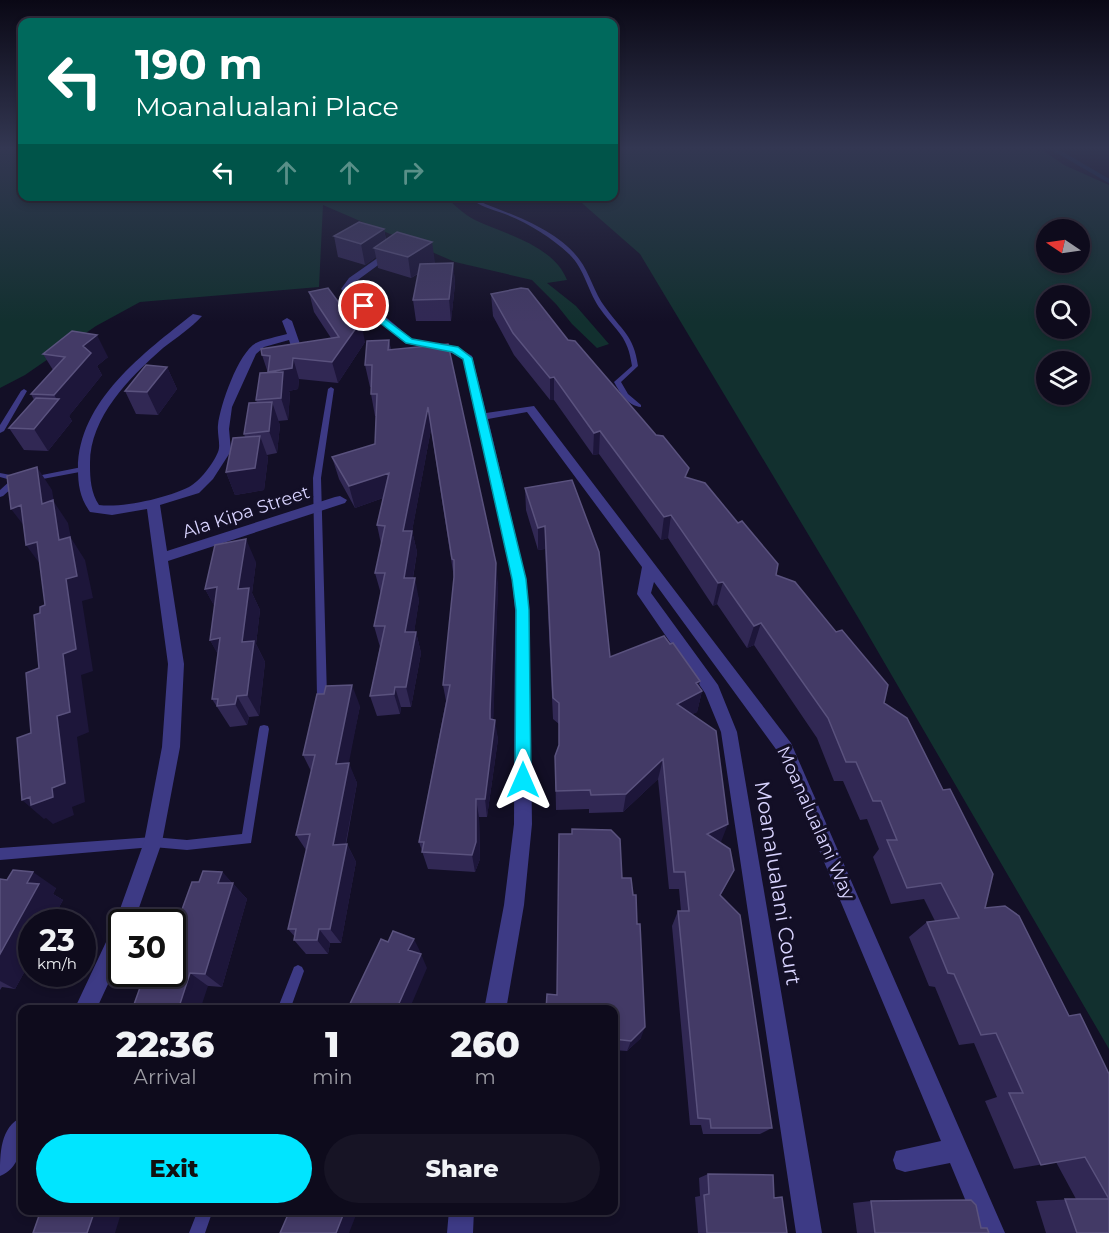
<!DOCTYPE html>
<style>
body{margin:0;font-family:Montserrat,sans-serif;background:#171425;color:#f1f3f6;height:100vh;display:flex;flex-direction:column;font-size:22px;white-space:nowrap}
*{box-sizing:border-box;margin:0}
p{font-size:20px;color:#9b9ba3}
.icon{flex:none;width:33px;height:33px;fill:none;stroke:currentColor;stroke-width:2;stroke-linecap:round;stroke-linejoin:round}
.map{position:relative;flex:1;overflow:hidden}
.drawer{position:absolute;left:18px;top:1005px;width:600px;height:210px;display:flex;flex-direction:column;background:#0e0b1c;border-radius:12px;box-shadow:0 3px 9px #0003,0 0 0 2px #2e2b3b}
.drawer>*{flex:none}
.hud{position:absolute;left:18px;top:18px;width:600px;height:183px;border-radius:12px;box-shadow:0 3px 9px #0003,0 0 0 2px #2e2b3b;background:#00695c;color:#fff;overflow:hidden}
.needle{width:39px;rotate:283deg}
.buttons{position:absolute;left:1036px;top:219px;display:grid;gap:12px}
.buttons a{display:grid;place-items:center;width:54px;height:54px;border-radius:50%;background:#0e0b1c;box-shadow:0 3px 9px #0003,0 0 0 2px #2e2b3b;font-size:30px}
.speed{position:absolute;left:18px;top:909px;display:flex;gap:12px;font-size:30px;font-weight:700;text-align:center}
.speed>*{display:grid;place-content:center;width:78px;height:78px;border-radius:50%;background:#0e0b1c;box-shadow:0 3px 9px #0003,0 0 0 2px #2e2b3b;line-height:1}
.speed small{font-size:15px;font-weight:400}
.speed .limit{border:3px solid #111;border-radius:9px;background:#fff;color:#111}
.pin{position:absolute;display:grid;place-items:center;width:51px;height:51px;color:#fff;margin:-26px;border:3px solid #fff;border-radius:50%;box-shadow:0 2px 6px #0007}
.me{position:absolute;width:66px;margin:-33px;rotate:0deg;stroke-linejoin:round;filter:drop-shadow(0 0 4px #0008)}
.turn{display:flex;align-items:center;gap:21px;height:126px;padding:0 18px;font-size:27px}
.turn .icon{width:78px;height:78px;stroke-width:2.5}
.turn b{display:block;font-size:42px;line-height:51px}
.lanes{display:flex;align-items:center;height:57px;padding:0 18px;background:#0003;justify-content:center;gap:30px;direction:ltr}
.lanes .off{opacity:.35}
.eta{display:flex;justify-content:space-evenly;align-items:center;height:102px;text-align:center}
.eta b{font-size:36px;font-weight:800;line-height:42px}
.primary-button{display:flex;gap:12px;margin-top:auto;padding:12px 18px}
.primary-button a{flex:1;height:69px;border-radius:36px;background:#00e5ff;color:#111;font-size:24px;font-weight:800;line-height:69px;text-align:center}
.primary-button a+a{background:#171425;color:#f1f3f6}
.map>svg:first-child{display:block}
.green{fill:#12302f;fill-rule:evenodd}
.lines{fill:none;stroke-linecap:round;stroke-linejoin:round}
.stream{stroke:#0c2248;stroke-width:4}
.service{fill:#3d3a85;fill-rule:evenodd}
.minor{fill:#3d3a85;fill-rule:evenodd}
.wall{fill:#312854}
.shaded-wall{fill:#1d163a}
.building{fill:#433a66;stroke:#5a527e;stroke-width:1.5}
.route{fill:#00e5ff;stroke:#0095a6;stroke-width:1.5}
.labels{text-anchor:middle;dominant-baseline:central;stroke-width:6;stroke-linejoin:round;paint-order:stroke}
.street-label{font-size:18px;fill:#d9d4ff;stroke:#130f26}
.near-street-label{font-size:21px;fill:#d9d4ff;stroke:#130f26}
</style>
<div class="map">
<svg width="1109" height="1233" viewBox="0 0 1109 1233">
<rect width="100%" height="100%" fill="#130f26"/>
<path class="green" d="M0 149H22V196L445 197C454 204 464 215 475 220 507 235 553 245 567 280L547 283 576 306 609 344 597 348 572 324 556 304 532 280 455 262 323 205 319 287 140 302 96 326 25 375 0 388Z
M614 149H1041L1064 165 1109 185V1049L859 619 640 254 575 197 614 196ZM1047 230H1080V262H1047ZM1047 296H1080V328H1047ZM1047 362H1080V394H1047Z"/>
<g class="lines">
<path class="stream" d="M1054 149 1109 181"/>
<path class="service" d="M468 196C476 196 481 203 488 205 519 217 559 232 579 259 590 273 594 293 605 307 621 330 634 335 638 366L621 382 628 394 641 405V407C628 406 620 393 614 382L632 366C628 336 617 332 601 310 588 293 585 269 569 254 551 237 528 223 505 214 492 209 479 207 468 196Z
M331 387 334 389 321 478 327 697 325 700 322 701 319 700 317 697 313 478 328 389Z
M24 389 27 391 4 431 0 433V425L21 391Z
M82 467H85V471L32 481 28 479 32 477Z
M0 473 21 477 22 479 3 496 0 497V490L11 480 0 477Z
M264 725 268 726 269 729 251 843 187 850 153 847 0 860V848L153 837 187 840 242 834 259 729 260 726Z
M298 965 302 967 304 971 290 1010H277L294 967Z
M198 1210H213L205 1233H189Z"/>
<path class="minor" d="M389 250 396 252 355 282 351 288 412 339 459 348 472 356 486 413 534 406 791 743 1005 1233H979L950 1163 905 1172 896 1169 893 1160 896 1151 941 1141 778 752 654 582 651 593 718 685 737 732 822 1233H796L721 732 705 693 637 594 642 567 527 412 488 419 526 579 529 610 532 824 524 905 506 1010H484L504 905 514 824 515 610 512 579 463 359 452 353 405 343 341 289 349 278Z
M193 314 202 316C191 328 176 338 163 348 129 378 89 418 90 465 90 479 91 493 99 505 123 508 167 498 189 487 200 481 213 464 218 452 221 445 217 434 218 425 220 406 238 353 256 343 264 339 277 337 287 334L282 321 287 318 292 321 300 344 291 346 289 340 264 347 256 354 232 407 229 429 231 451 213 479 199 493 160 505 167 551 335 497 340 496 347 500 345 503 168 561 184 664 180 747 162 842 134 922H122V954L96 1010H74L115 923 144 842 162 747 168 664 147 509 112 515 90 512C80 498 78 485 78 469 78 401 145 352 193 314Z
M22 1117C24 1138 23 1167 0 1176 0 1154 0 1127 22 1117Z
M449 1210H474L473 1233H447Z"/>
</g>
<path class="wall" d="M384 229 386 240 435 262 433 264 453 263 455 284 451 321H416L413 300 418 274 411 278 378 268 376 257 365 265 338 257 334 236Z
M309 292 365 342 338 383 299 379 298 389 289 391 290 394 288 420 278 421 280 425 277 453 267 455 268 458 264 490 235 495 226 472 245 437 244 434 257 403 256 400 268 373 262 355 331 338 314 312Z
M491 294 568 340 687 478 776 575 884 703 985 908 1069 1016 1109 1074V1233H1046L1036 1201 1076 1199 1056 1162 1014 1169 985 1101 997 1097 974 1043 959 1045 935 987 929 986 909 937 927 922 935 921 924 899 891 904 873 857 879 849 867 819 860 820 843 781H834L817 738 754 645 747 648 717 604 713 606 668 538 661 540 599 454 593 455 554 400H550L514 355 493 316Z
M389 340 391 350 448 344 498 585 493 719 498 739 487 817H479L480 859 475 872 428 869 419 842 446 701 443 685 454 578 431 429 412 531 417 552 413 578 419 600 414 632H416L421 653 411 707H401L400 714 377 716 370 696 380 647 374 626 381 594 375 573 381 544 377 525 383 498 355 508 339 479 332 457 375 444 376 416H375L371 394V387H370L365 365Z
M43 354 108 357 97 366 102 375 69 416 72 421 48 451 24 450 9 428 34 400 31 394 53 370Z
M167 367 177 389 158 415 136 414 125 391Z
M525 488 610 657 699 686 702 691 697 712 692 714 721 842 726 886 720 896 772 1128 760 1134H703L701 1125H690L672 926 678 911H681L679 889H669L658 779 623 812 589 813V809L556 810 555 756 559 746V724L553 719 545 549 538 550 526 510Z
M256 562 252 593 260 610 256 644 265 662 259 716 249 717 247 725 230 727 212 699 218 654 210 640 215 607 205 589Z
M360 706 348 763 357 783 346 845 347 844 356 862 341 943H330L328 954H306L294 940 295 937 288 929 306 850 296 835 311 771 303 755Z
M222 872 247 899 222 987 157 982Z
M622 878 641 1038 627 1051 614 1050V1010L557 995Z
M0 879 56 888 53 894 63 900 51 922H32V958L15 989 2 987 0 990Z
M708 1174 774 1198 787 1233H698L695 1197 700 1196 699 1178Z
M871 1201 981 1228 989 1233H857L853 1203Z"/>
<path class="shaded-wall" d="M384 229 387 249 374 248 376 257 365 265 361 244Z
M432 242 435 262 411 278 408 257Z
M453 263 455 284 451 321 449 299Z
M361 321 365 342 338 383 332 362Z
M97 335 108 357 97 366 102 375 69 416 72 421 48 451 34 429 58 401 54 395 83 346Z
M293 358 299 379 298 389 289 391 290 394 288 420 281 398 268 372Z
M167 367 177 389 158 415 147 392Z
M554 377V400H550V378Z
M272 402 280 425 277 453 269 431Z
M428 407 431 429 408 553 403 531Z
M600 431 599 454 593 455 594 433Z
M260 436 268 458 264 490 235 495 226 472Z
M37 467 52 490 54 502 68 523 71 538 85 560 93 598 82 601 93 671 81 675 89 732 77 737 85 802 72 807 74 815 53 824 46 818 44 819 22 800 52 788 63 654Z
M389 473 394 494 355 508 349 486Z
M21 505 28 531 11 509Z
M671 515 668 538 661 540 664 517Z
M545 526V549L538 550V528Z
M412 531 417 552 409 600 404 578Z
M246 539 256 562 252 593 260 610 256 644 265 662 259 716 247 695 242 642 238 589Z
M37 542 43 568 26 545Z
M496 563 498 585 493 730 490 719Z
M415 578 419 600 411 653 405 632Z
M723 582 717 604 713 606 718 583Z
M217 587V611L205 589Z
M761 623 754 645 747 648 754 626Z
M416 632 421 653 411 707 406 687Z
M220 638 222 662 210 640Z
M700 681 697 694 702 691 697 712 673 724 677 704 696 683Z
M352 685 360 706 345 783 336 764Z
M395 687 401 707 400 714 394 694Z
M237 696 249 717 247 725 235 704Z
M495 720 498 739 487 817 485 799Z
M663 759 658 779 623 812 626 794Z
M349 763 357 783 342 862 333 845Z
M476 799 479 817 480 859 475 872 472 855Z
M728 824 721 842 700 851 707 834Z
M347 844 356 862 341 943 330 929Z
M734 870 726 886 712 911 720 895Z
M33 872 56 888 53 894 63 900 51 922H32V958L15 989 0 981V954L27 883Z
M222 872 247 899 222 987 205 974 218 883Z
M319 929 330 943 328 954 317 940Z
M414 939 421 953 415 964 408 950Z
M421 954 427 968 409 1010H396Z
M190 973 208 986 200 1010H178Z
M645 1027 641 1038 627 1051 631 1041Z
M95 1210H122L115 1233H87Z
M345 1210H358L349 1233H336Z"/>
<path class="building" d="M359 222 384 229 361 244 334 236Z
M397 232 432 242 408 257 374 248Z
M453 263 449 299 413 300 420 264Z
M328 288 342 307 349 306 361 321 332 362 293 358 292 368 268 372 270 356 262 355 261 349 339 337 309 292Z
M521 288 528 289 568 340 575 341 656 435 663 436 689 468 685 477 705 483 738 523 742 521 778 564 776 575 795 582 836 632 842 630 888 685 884 703 907 718 943 790 950 789 993 874 985 908 1005 906 1019 916 1069 1016 1080 1014 1109 1074V1233H1077L1065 1199H1109L1085 1157 1041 1165 1009 1093H1023L996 1033 981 1035 954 974 948 973 927 922 959 918 941 883 907 888 887 840H897L881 801H873L856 762H846L828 718 761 623 754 626 723 582 718 583 671 515 664 517 600 431 594 433 554 377 550 378 513 333 491 294Z
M72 331 97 335 83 346 91 353 54 395 31 394 65 357 43 354Z
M389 340 388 350 448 344 496 563 490 711V719L495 720 485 799H476V842L472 855 422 852 424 842H419L450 685H443L454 577V560L452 559 428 407 403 531H412L404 578H415L405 632H416L406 687H395L394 694 370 696 385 626H374L385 573H375L385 526 377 525 389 473 349 486 332 457 375 444 377 394H371L372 365H365L367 341Z
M146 365 167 367 147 392 125 391Z
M283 372 281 398 256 400 260 373Z
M36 398 59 399 34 429 9 428Z
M272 402 269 431 244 434 249 403Z
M260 436 255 468 226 472 233 438Z
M37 467 42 504 53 500 59 540 70 537 77 576 66 579 76 649 63 654 70 712 57 716 65 783 52 788 53 797 31 805 30 797 22 800 17 738 31 733 26 673 39 668 34 615 40 613V607L45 605 37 542 26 545 21 505 11 509 7 476Z
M572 480 599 552 610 657 664 636 670 644 673 643 700 681 696 683 702 691 677 704 716 731 728 824 707 834 730 849 734 870 720 895 740 915 772 1128H711L710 1119 698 1118 678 911H689L685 872H674L663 759 626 794 591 795 590 790 556 791 555 756 559 745V703L553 698 545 526 538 528 525 488Z
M246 539 238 589 249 588 242 642 254 641 247 695 237 696 235 704 217 706 218 699H212L220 638 210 640 217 587 205 589 215 545Z
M352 685 336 764 349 763 333 845 347 844 330 929H319L317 940H294L296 929H288L310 834 296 835 315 755H303L317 694H324L326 686Z
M572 829 611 830 620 839 622 878H631L633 895H636L637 924H640L645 1027 631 1041 614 1039V1010H546L547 994 557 995 559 834H572Z
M13 870 33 872 27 883 39 884 0 954V879L7 880Z
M203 871 222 872 218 883H233L205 974 190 973 178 1010H132L142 982H157L160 974H172V937L192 882H199Z
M393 931 414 939 408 950 421 954 396 1010H347L381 939 388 942Z
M708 1174 773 1175 774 1198 782 1197 787 1233H707L704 1195 709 1194Z
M971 1200 976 1205 981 1228H987L989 1233H875L871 1201Z
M41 1210H95L87 1233H33Z
M290 1210H345L336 1233H280Z"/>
<linearGradient id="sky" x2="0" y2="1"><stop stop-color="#0a0815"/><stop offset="0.46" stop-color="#333752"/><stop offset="1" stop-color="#333752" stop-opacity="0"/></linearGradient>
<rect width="1109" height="322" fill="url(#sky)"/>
<path class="route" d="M364 303 412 339 458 347 472 358 526 579 529 610 531 780 529 785 523 787 518 785 515 780 516 610 512 579 463 359 452 352 406 343 361 308 359 306Z"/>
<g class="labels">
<g class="street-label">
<text transform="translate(246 512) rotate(-18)">Ala Kipa Street</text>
<text transform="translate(816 823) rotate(66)">Moanalualani Way</text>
</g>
<g class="near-street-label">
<text transform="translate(778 883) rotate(81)">Moanalualani Court</text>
</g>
</g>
</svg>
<div class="buttons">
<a><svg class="needle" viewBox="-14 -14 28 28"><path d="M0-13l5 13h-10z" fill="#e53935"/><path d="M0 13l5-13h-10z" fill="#9b9ba3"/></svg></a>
<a><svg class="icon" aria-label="search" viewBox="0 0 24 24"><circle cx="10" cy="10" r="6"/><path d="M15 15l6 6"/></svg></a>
<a><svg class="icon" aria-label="layers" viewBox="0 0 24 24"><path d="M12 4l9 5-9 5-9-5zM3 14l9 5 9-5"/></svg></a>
</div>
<div class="speed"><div>23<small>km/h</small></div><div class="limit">30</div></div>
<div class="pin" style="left:364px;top:306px;background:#d93025"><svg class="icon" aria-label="arrive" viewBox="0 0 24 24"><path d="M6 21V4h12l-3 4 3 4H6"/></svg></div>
<svg class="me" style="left:523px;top:780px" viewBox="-20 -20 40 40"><path d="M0-17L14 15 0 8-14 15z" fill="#00e5ff" stroke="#fff" stroke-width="4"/></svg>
<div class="hud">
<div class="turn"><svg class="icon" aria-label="left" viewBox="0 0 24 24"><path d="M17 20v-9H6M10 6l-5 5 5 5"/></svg><div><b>190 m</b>Moanalualani Place</div></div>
<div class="lanes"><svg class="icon" aria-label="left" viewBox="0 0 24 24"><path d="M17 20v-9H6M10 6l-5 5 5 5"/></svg><svg class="icon off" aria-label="ahead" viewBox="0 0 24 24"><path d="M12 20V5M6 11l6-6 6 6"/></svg><svg class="icon off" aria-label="ahead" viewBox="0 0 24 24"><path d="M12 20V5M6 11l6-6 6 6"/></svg><svg class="icon off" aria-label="right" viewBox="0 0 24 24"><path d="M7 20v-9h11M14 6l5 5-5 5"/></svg></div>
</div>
<section class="drawer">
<div class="eta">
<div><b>22:36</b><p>Arrival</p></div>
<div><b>1</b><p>min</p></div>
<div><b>260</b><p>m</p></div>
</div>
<div class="primary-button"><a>Exit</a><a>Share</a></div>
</section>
</div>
